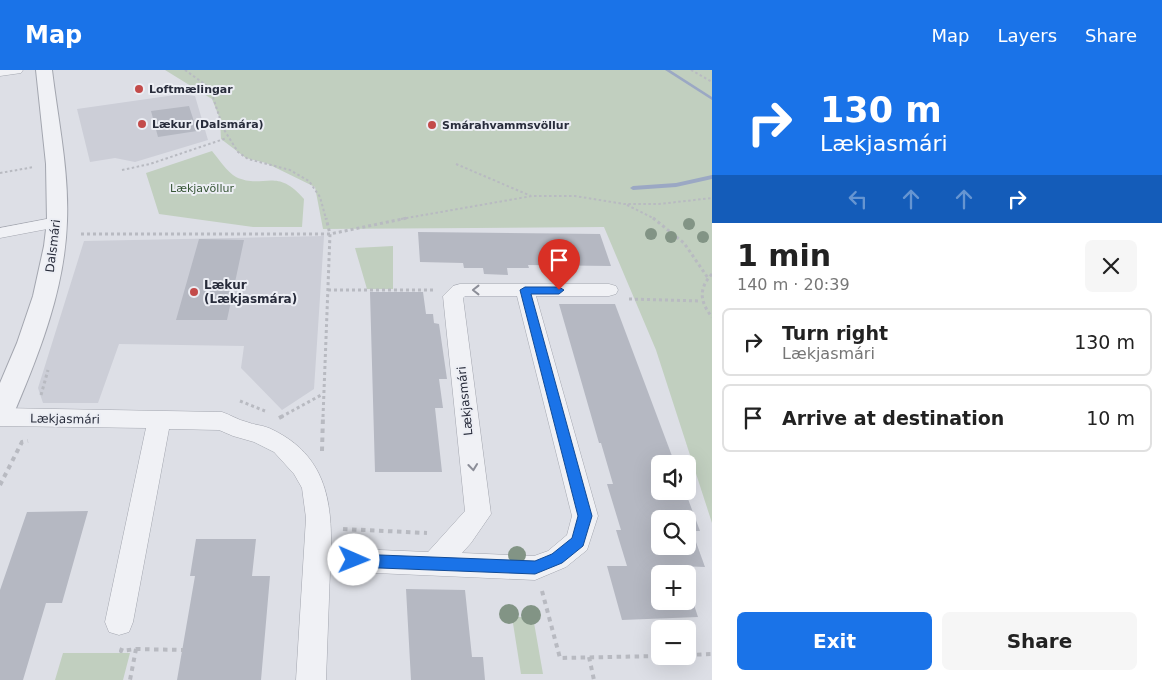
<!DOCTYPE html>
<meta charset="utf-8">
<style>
body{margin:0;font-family:"DejaVu Sans",sans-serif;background:#f6f6f6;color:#222;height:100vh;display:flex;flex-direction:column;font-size:19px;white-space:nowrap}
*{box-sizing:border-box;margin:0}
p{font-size:16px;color:#767676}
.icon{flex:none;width:28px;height:28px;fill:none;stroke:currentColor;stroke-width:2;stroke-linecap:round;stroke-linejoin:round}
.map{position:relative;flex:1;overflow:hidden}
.sheet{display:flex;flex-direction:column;background:#fff;width:450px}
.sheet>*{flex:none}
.guide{background:#1a73e8;color:#fff;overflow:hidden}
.fabs{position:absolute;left:651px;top:385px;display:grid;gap:10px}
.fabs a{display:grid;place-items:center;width:45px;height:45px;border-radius:8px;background:#fff;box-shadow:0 5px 20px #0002;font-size:25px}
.pin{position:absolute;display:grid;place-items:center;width:42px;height:42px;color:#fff;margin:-51px -21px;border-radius:50% 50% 50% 0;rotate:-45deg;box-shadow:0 0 5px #0007}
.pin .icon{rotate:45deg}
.me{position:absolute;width:55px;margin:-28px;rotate:91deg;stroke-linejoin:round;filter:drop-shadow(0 0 4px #0008)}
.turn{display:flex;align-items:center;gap:18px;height:105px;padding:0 25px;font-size:22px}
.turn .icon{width:65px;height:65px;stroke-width:2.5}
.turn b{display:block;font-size:35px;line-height:42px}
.lanes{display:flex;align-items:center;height:48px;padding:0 25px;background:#0003;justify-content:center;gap:25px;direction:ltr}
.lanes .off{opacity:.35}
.round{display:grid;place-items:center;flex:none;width:52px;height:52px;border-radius:8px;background:#f6f6f6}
.head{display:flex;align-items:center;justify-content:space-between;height:85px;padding:0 25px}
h1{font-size:30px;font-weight:700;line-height:38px}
.button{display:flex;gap:10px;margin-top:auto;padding:10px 25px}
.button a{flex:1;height:58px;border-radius:8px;background:#1a73e8;color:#fff;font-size:20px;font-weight:700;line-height:58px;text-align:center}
.button a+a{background:#f6f6f6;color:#222}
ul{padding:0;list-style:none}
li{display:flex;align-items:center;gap:15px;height:68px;margin:0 10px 8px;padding:0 15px;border:2px solid #e0e0e0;border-radius:8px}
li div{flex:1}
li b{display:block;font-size:19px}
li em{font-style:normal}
header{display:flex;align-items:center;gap:30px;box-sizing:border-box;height:70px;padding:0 25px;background:#1a73e8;color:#fff}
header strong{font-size:24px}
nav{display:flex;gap:28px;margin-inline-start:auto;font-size:18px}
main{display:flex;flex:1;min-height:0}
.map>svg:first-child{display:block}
.built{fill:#ccced7}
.green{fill:#c1cfbf}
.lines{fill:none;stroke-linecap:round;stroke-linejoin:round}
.stream{fill:#9ba8c4;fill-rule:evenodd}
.building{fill:#b5b8c2;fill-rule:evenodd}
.minor-casing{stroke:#a3a6af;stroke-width:1}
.tertiary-casing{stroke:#a3a6af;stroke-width:2}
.path-far2{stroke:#b8bac1;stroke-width:2;stroke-dasharray:2.5 2.5;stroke-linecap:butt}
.path-far1{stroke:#b8bac1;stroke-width:3;stroke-dasharray:3 3;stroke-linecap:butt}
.path{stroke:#b8bac1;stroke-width:4;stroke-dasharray:4.5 4.5;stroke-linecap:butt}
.minor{fill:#f0f1f5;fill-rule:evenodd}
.tertiary{fill:#f0f1f5;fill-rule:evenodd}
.tree{fill:#829485}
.oneway{stroke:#8c8e98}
.route{fill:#1a73e8;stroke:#114b97}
.poi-dot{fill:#c34b4a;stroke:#eceef4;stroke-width:2}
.labels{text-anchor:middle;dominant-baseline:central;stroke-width:4;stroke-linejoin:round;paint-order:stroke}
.far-poi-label{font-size:11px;font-weight:bold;fill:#282c3b;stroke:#eceef4;text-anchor:start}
.far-park-label{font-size:11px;fill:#375636;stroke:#eceef4}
.street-label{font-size:12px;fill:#282c3b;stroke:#eceef4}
.poi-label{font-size:12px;font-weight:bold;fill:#282c3b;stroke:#eceef4;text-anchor:start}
</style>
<header>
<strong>Map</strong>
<nav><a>Map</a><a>Layers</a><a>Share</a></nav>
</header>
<main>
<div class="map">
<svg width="712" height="610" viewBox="0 0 712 610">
<rect width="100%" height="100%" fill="#dddfe6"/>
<path class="built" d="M182 24 195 26 208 70 135 92 115 88 90 92 77 39Z
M324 166 314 319 282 340 241 298 244 276 119 274 98 333H43L38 318 84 171Z"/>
<path class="green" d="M165 0H712V453L656 280 604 157 323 159 315 117 266 93 246 88 221 69 220 49 212 29Z
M212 81C218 88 227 102 236 107 263 120 276 96 304 129L302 157H253L159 144 146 103Z
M393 176V219H367L355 178Z
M512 547H533L543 604H521Z
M63 583H130L123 610H55Z"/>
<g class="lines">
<path class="stream" d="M665 0H670L712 27V30Z
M712 105V109L676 117 633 120 630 118 633 116 676 113Z"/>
</g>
<path class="building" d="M189 36 197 61 158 67 151 41Z
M418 162 600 164 611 196 528 195 529 198H507L508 205 484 204 483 198H464L463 193 420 192Z
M199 169 244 170 227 250H176Z
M370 222H423L426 244H433L434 253 439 254 447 309H439L443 338H435L442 402H375Z
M559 234H615L675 394H660V421H685L700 461H692L705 497 680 496 683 504H660V531H688V517L698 547 622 550 607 496H627L616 460H621L607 414H613L601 373H599ZM660 449H688V476H660Z
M88 441 62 533H46L23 610H0V520L27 442Z
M196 469H256L252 506H270L261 610H177L195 506H190Z
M406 519 465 520 472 587H483L485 610H411Z"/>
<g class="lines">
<g class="minor-casing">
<path id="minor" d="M0 0H23L21 3 0 6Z
M57 147 63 148 65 152 63 156 0 168V158Z
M460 214H609L616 216 618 220 616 224 609 226H536L598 446 587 480 566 497 535 510 330 501 326 610H296L306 448 302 418 294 404 274 382 254 372 233 366 219 360 169 359 133 552 129 562 119 565 109 562 105 552 146 358 0 356V338L222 342C231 345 238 350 247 352 254 355 262 355 269 358 322 382 332 424 331 478L428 482 465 441 443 226 453 216ZM465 226H517L572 446 567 465 548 481 534 486 462 483 471 473 491 444 463 228Z"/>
</g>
<g class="tertiary-casing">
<path id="tertiary" d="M36 0H52C58 50 69 100 67 151 65 218 40 282 14 343L10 350 0 353V313L17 273 33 226 44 176 47 151 46 94Z"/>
</g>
<path class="path-far2" d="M185 0 206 15 211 21 223 58 238 82 248 89 290 100 309 111 320 127 326 149
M691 0 712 12
M456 94 531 126
M122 100 150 94 227 68
M0 103 34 97
M627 135 655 149
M401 149 532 126H575L624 134H659L712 128"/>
<path class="path-far1" d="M653 148 684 173 708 208
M81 164H330L407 148
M712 204C698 219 700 232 712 247
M328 220H434
M629 229 701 231
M41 325 48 300
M240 331 265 341
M281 347 323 324
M323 347 330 164 326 148"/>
<path class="path" d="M279 348 283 346
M322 381 323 346
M0 415 22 372 28 371
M343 459 427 463
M542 521 560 588 660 586
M122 578 121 581 136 579 130 610
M136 579 183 580
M688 585 712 584
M589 587 594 610"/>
<use href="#minor" class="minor"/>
<use href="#tertiary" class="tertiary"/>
</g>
<g class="tree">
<circle cx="689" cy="154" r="6"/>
<circle cx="651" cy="164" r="6"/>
<circle cx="671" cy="167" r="6"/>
<circle cx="703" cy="167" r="6"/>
<circle cx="517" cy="485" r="9"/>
<circle cx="509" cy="544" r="10"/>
<circle cx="531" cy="545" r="10"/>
</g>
<defs><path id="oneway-chevron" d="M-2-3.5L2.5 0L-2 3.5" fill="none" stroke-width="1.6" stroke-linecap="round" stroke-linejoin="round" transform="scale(1.25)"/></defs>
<g class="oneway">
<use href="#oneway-chevron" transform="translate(476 220) rotate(-180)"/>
<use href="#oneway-chevron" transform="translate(473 397) rotate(84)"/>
</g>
<path class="route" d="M525 217H559L564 220 559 224H531L592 446 583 476 562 493 535 504 354 497 348 495 346 490 348 486 354 484 535 491 552 484 572 468 578 446 520 220Z"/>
<g class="poi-dot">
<circle cx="139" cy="19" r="5"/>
<circle cx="142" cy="54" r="5"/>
<circle cx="432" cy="55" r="5"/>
<circle cx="194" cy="222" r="5"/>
</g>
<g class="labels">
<g class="far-poi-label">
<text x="149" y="19">Loftmælingar</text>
<text x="152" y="54">Lækur (Dalsmára)</text>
<text x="442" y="55">Smárahvammsvöllur</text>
</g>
<g class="far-park-label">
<text x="202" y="118">Lækjavöllur</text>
</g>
<g class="street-label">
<text transform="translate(53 176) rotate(-83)">Dalsmári</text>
<text transform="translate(465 331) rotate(-96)">Lækjasmári</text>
<text transform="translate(65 349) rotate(1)">Lækjasmári</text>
</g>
<g class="poi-label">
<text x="204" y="215">Lækur<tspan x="204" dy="14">(Lækjasmára)</tspan></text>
</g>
</g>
</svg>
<div class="fabs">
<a><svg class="icon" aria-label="sound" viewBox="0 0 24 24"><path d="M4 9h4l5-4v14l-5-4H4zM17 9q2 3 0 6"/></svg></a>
<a><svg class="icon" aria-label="search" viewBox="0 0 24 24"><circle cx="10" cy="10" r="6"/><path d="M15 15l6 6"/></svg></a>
<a>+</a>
<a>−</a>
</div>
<div class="pin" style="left:559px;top:220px;background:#d93025"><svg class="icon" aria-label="arrive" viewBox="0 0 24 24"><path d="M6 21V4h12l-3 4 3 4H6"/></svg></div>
<svg class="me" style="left:354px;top:490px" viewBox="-20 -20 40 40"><circle r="19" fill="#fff"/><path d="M0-13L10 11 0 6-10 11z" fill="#1a73e8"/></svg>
</div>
<section class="sheet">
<div class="guide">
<div class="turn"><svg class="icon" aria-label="right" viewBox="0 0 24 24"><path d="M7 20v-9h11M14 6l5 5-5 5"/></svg><div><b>130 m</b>Lækjasmári</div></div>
<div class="lanes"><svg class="icon off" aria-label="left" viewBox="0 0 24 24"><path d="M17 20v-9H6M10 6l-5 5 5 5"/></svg><svg class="icon off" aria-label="ahead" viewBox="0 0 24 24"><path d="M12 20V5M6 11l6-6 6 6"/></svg><svg class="icon off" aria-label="ahead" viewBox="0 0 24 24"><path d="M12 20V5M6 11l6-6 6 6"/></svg><svg class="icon" aria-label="right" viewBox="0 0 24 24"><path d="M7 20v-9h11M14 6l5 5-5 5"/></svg></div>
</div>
<div class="head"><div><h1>1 min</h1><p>140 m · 20:39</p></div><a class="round"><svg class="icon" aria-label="close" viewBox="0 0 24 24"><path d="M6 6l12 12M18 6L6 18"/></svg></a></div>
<ul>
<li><svg class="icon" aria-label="right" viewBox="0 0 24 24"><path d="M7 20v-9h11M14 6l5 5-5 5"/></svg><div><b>Turn right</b><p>Lækjasmári</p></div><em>130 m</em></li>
<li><svg class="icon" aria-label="arrive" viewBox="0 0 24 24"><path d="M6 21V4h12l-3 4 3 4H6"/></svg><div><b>Arrive at destination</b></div><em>10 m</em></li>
</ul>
<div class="button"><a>Exit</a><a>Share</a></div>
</section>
</main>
